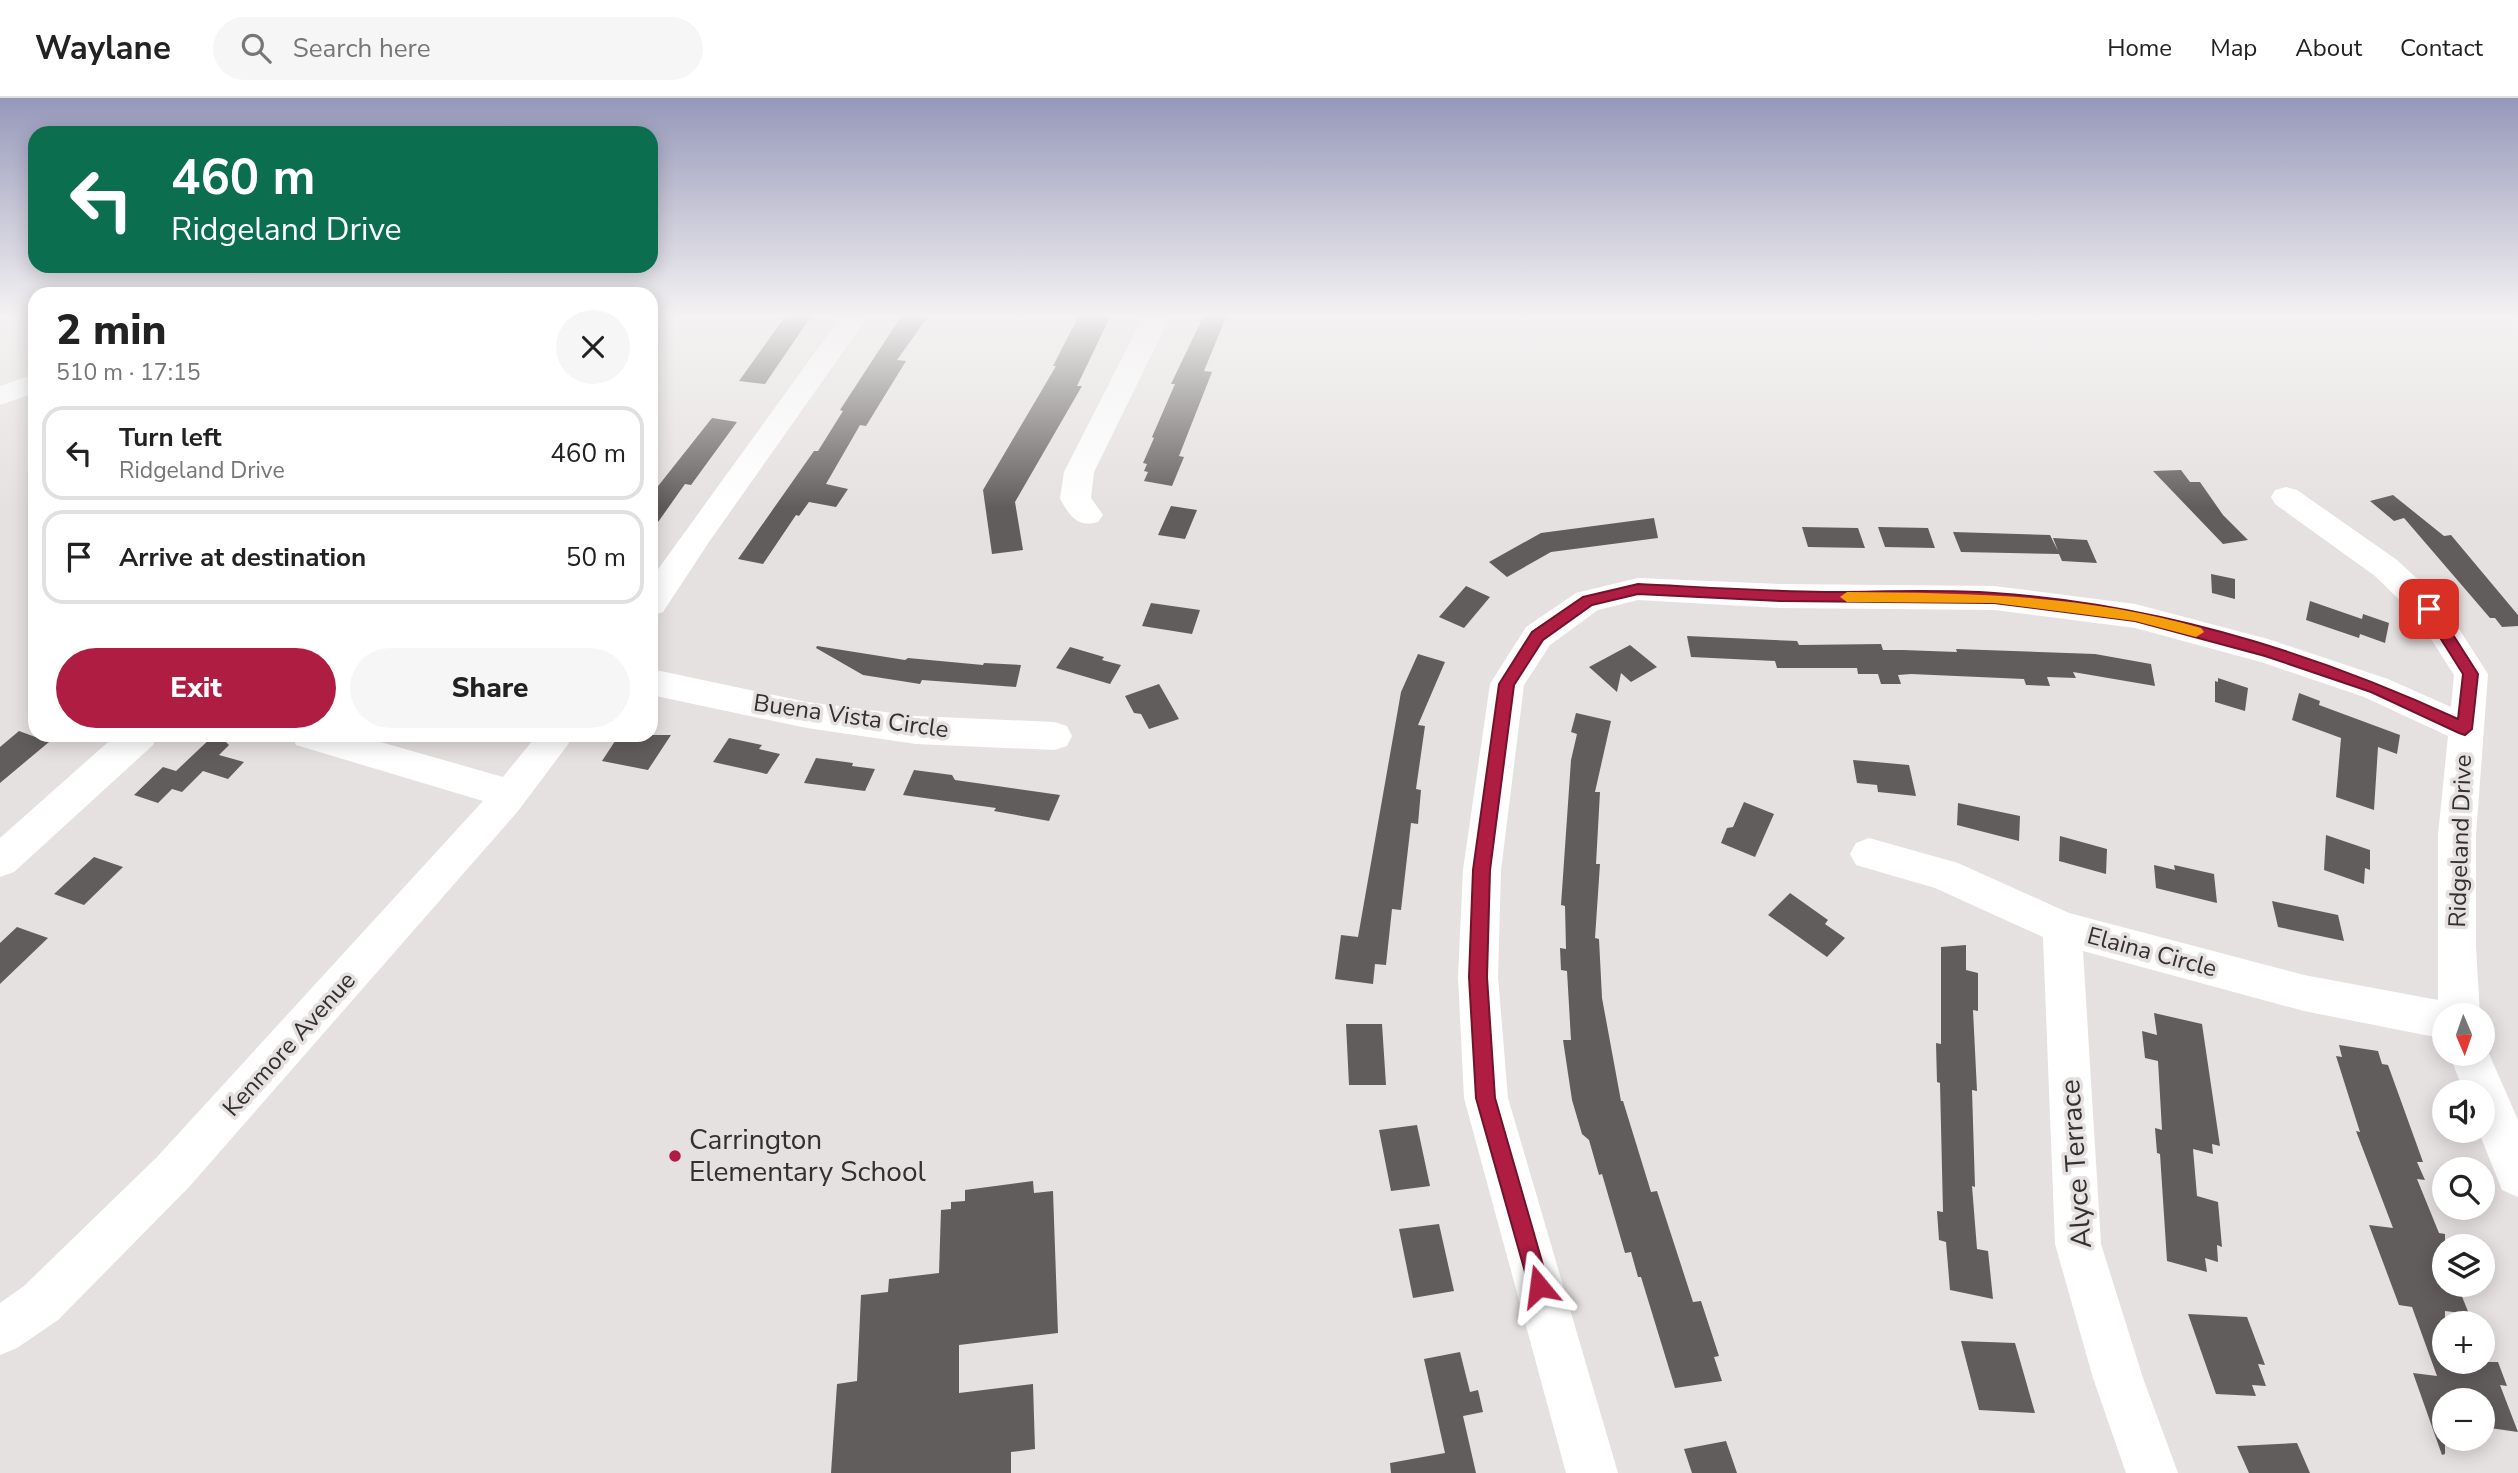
<!DOCTYPE html>
<meta charset="utf-8">
<style>
body{margin:0;font-family:"Nunito Sans",sans-serif;background:#f6f6f6;color:#222;height:100vh;display:flex;flex-direction:column;font-size:26px;white-space:nowrap}
*{box-sizing:border-box;margin:0}
p{font-size:23px;color:#767676}
.icon{flex:none;width:38px;height:38px;fill:none;stroke:currentColor;stroke-width:2;stroke-linecap:round;stroke-linejoin:round}
.map{position:relative;flex:1;overflow:hidden}
.side{position:absolute;left:28px;top:189px;width:630px;height:455px;display:flex;flex-direction:column;background:#fff;border-radius:21px;box-shadow:0 4px 18px #0003}
.side>*{flex:none}
.banner{position:absolute;left:28px;top:28px;width:630px;height:147px;border-radius:21px;box-shadow:0 4px 18px #0003;background:#0b6e4f;color:#fff;overflow:hidden}
.needle{width:46px;rotate:178deg}
.tools{position:absolute;left:2432px;top:905px;display:grid;gap:14px}
.tools a{display:grid;place-items:center;width:63px;height:63px;border-radius:50%;background:#fff;box-shadow:0 4px 18px #0003;font-size:35px}
.pin{position:absolute;display:grid;place-items:center;width:60px;height:60px;color:#fff;margin:-30px;border-radius:14px;box-shadow:0 4px 10px #0006}
.me{position:absolute;width:77px;margin:-38px;rotate:344deg;stroke-linejoin:round;filter:drop-shadow(0 0 5px #0008)}
.turn{display:flex;align-items:center;gap:24px;height:147px;padding:0 28px;font-size:32px}
.turn .icon{width:91px;height:91px;stroke-width:2.5}
.turn b{display:block;font-size:49px;line-height:60px}
.round{display:grid;place-items:center;flex:none;width:74px;height:74px;border-radius:37px;background:#f6f6f6}
.overview{display:flex;align-items:center;justify-content:space-between;height:119px;padding:0 28px}
h1{font-size:42px;font-weight:800;line-height:52px}
.button{display:flex;gap:14px;margin-top:auto;padding:14px 28px}
.button a{flex:1;height:80px;border-radius:42px;background:#b01d43;color:#fff;font-size:28px;font-weight:800;line-height:80px;text-align:center}
.button a+a{background:#f6f6f6;color:#222}
ul{padding:0;list-style:none}
li{display:flex;align-items:center;gap:21px;height:94px;margin:0 14px 10px;padding:0 14px;border:4px solid #e0e0e0;border-radius:21px}
li div{flex:1}
li b{display:block;font-size:26px}
li em{font-style:normal}
header{display:flex;align-items:center;gap:42px;box-sizing:border-box;height:98px;padding:0 35px;background:#fff;border-bottom:2px solid #e0e0e0}
header strong{font-size:33px}
nav{display:flex;gap:38px;margin-inline-start:auto;font-size:24px}
.search{width:490px;height:63px;background:#f6f6f6;display:flex;align-items:center;gap:18px;box-sizing:border-box;padding:0 24px;border-radius:38px;color:#767676;font-size:26px}
.map>svg:first-child{display:block}
.building{fill:#625d5d}
.lines{fill:none;stroke-linecap:round;stroke-linejoin:round}
.minor{fill:#fff;fill-rule:evenodd}
.route{fill:#b01d43;stroke:#72132c;stroke-width:2}
.slow{fill:#f59e0b}
.poi-dot{fill:#b01d43;stroke:#e6e1e1;stroke-width:2.5}
.labels{text-anchor:middle;dominant-baseline:central;stroke-width:7;stroke-linejoin:round;paint-order:stroke}
.street-label{font-size:24px;fill:#323030;stroke:#e6e1e1}
.near-poi-label{font-size:28px;fill:#323030;stroke:#e6e1e1;text-anchor:start}
.near-street-label{font-size:28px;fill:#323030;stroke:#e6e1e1}
</style>
<header>
<strong>Waylane</strong>
<div class="search"><svg class="icon" aria-label="search" viewBox="0 0 24 24"><circle cx="10" cy="10" r="6"/><path d="M15 15l6 6"/></svg>Search here</div>
<nav><a>Home</a><a>Map</a><a>About</a><a>Contact</a></nav>
</header>
<div class="map">
<svg width="2518" height="1375" viewBox="0 0 2518 1375">
<rect width="100%" height="100%" fill="#e6e1e1"/>
<path class="building" d="M786 217H812L765 286 739 283Z
M902 217H929L897 262 906 263 866 328 860 327 826 386 848 391 836 409 809 404 799 418 796 417 763 466 738 461 814 353H818L843 313 840 312Z
M1079 217H1111L1077 288H1082L1015 404 1023 452 992 456 983 392 1056 268H1053Z
M1204 217H1227L1204 273 1212 274 1179 358 1184 359 1172 388 1144 383 1148 374 1144 373 1147 366 1143 365 1154 340 1152 339 1175 286H1171Z
M712 320 737 324 691 387 685 386 651 434V397Z
M2181 372 2190 384H2200L2223 417 2248 442 2223 446 2153 373Z
M2393 397 2444 438 2451 437 2518 517V528L2502 529 2495 520H2490L2404 420 2394 423 2370 403Z
M1171 408 1197 412 1185 441 1158 437Z
M1654 420 1658 440 1551 454 1507 479 1489 464 1541 435Z
M1802 429 1858 430 1865 450 1808 449Z
M1878 429 1928 430 1935 450 1885 449Z
M1953 434 2050 437 2058 453 2053 440 2087 442 2097 465 2062 463 2059 456 1961 454Z
M2211 476 2235 481V501L2212 495Z
M1466 488 1490 499 1464 530 1439 519Z
M2310 503 2362 521 2363 516 2389 525 2385 545 2360 536 2359 540 2306 522Z
M1151 505 1200 512 1192 536 1142 528Z
M1687 538 1797 543 1799 547 1881 546 1883 552H1903L1957 554 1956 551 2095 556 2151 566 2155 588 2073 574 2076 580 2047 579 2050 588 2026 587 2024 581 1911 576 1898 577 1901 586H1881L1878 576H1858L1857 570H1777L1775 563 1691 559Z
M1630 547 1657 569 1631 584 1621 575 1617 594 1589 569Z
M817 548 905 562 908 560 983 567 984 565 1021 567 1016 589 922 582 920 586 863 577 816 550Z
M1070 549 1104 559 1102 562 1121 567 1110 586 1056 570Z
M1418 556 1445 564 1418 627 1425 628 1416 691 1421 692 1418 726 1411 725 1401 812 1392 811 1386 867 1375 866 1373 886 1335 881 1341 837 1358 839 1401 594Z
M2218 580 2248 590 2245 613 2215 604V583L2218 584Z
M1159 586 1179 621 1149 631 1141 616 1134 615 1125 598Z
M2299 595 2320 603 2319 607 2400 637 2397 656 2378 649 2374 712 2336 699 2341 640 2292 622Z
M1576 615 1611 623 1595 694H1600L1596 766H1600L1595 840 1599 841 1602 900 1621 1003H1623L1651 1094 1657 1093 1693 1204 1701 1203 1719 1258 1714 1259 1722 1283 1675 1290 1641 1179H1638L1631 1154 1625 1155 1602 1076 1599 1077 1589 1042 1582 1036 1572 1002 1563 942H1571L1567 873 1561 872 1560 850 1566 851 1565 808 1561 807 1571 662 1577 636 1571 634Z
M19 633 49 644 0 685V649Z
M214 637H219L229 647 219 657 244 664 228 681 203 673 182 694 172 691 158 705 134 697 163 669 176 673Z
M619 637H671L648 672 602 663Z
M729 640 762 647 759 651 780 656 767 676 713 664Z
M816 660 853 665 852 668 875 671 865 693 804 685Z
M1853 662 1909 667 1916 698 1878 694 1877 687 1857 685Z
M914 672 952 677 955 682 1060 697 1049 723 994 713 996 710 903 697Z
M1744 704 1774 716 1755 759 1721 745 1727 730 1733 729Z
M1958 705 2020 718 2019 743 1957 727Z
M2326 737 2370 752V772L2365 770 2364 786 2324 772Z
M2060 738 2107 751 2106 776 2059 763Z
M94 759 123 769 84 807 54 796Z
M2154 767 2175 772 2174 767 2214 776 2217 805 2156 790Z
M1790 795 1828 822 1825 826 1845 840 1827 859 1768 817Z
M2272 803 2338 817 2344 843 2278 829Z
M17 829 48 840 0 886V845Z
M1966 847V872L1978 875V913L1973 912 1977 993 1972 992 1975 1089 1972 1088 1977 1151 1988 1153 1993 1201 1950 1192 1946 1144 1939 1142 1937 1113 1943 1114 1940 985 1937 984 1936 945 1941 946V849Z
M2154 915 2202 926 2220 1048 2212 1046 2213 1056 2193 1051 2197 1098 2218 1104 2222 1149 2217 1147 2218 1164 2205 1160 2207 1174 2167 1163 2160 1056 2157 1055 2155 1030 2162 1032 2158 963 2145 960 2142 933 2157 937Z
M1346 926H1382L1386 987H1349Z
M2339 947 2378 953 2382 966 2388 967 2423 1064H2417L2425 1082 2417 1081 2439 1135 2445 1136V1186H2457L2469 1216 2445 1213V1264H2498L2507 1288 2500 1287 2518 1334 2483 1329V1302H2445V1356L2442 1357 2413 1275 2437 1278 2412 1209 2399 1207 2369 1127 2393 1130 2356 1033 2360 1034 2336 958 2342 959Z
M1417 1027 1430 1088 1391 1093 1379 1032Z
M1033 1083 1034 1095 1053 1093 1058 1235 959 1247V1295L1033 1286 1035 1351 1011 1354V1375H831L837 1286 857 1283 861 1197 888 1194 889 1181 939 1175 941 1112 951 1111V1104L965 1103V1092Z
M1439 1126 1454 1193 1413 1200 1399 1131Z
M2188 1216 2247 1219 2265 1267 2258 1266 2266 1288 2252 1287 2256 1298 2216 1296Z
M1961 1243 2015 1245 2035 1315 1979 1312Z
M1460 1254 1470 1294 1478 1292 1483 1314 1463 1318 1476 1375H1391L1390 1365 1445 1355 1424 1261Z
M1726 1343 1737 1375H1692L1684 1351Z
M2297 1345 2310 1375H2249L2237 1348Z"/>
<g class="lines">
<path class="minor" d="M842 217H869L709 444 663 514 651 518V481Z
M1144 217H1171L1094 374 1091 400 1103 417 1098 424C1077 430 1070 418 1060 401L1064 374Z
M35 276V295L0 307V288Z
M2286 389 2297 392 2397 462 2441 503 2488 576 2476 737V849L2480 917H2445V941L2304 913 2083 853 2101 1146 2143 1280 2178 1375H2126L2093 1280 2055 1146 2043 839 1935 790 1856 767 1850 756 1856 745 1869 740 1958 765 2069 815 2304 877 2438 902V737L2448 638 2364 599 2261 564 2135 530 1994 512 1780 510 1638 502 1598 512 1550 547 1524 587 1501 772 1498 879 1508 1000 1618 1375H1566L1464 1000 1458 879 1463 772 1490 586 1526 529 1576 495 1638 480 1780 486 1994 488 2135 506 2268 541 2388 581 2451 609 2454 577 2417 519 2375 478 2275 406 2271 399 2275 392Z
M651 571 807 604 916 618 1054 624 1067 628 1072 638 1067 648 1054 652 916 646 807 630 651 597Z
M116 637H158L153 647 14 774 0 779V740Z
M291 637H356L503 679 537 637H575L518 713 189 1089 58 1222 17 1250 0 1257V1205L24 1188 157 1059 483 703 296 647Z
M2483 942 2518 1022V1099L2502 1092 2478 1032H2483V994H2464L2449 956H2483Z"/>
</g>
<linearGradient id="sky" x2="0" y2="1"><stop stop-color="#9698ba"/><stop offset="0.53" stop-color="#f4f2f2"/><stop offset="1" stop-color="#f4f2f2" stop-opacity="0"/></linearGradient>
<rect width="2518" height="410" fill="url(#sky)"/>
<path class="route" d="M1638 486C1700 489 1762 493 1824 494 1880 494 1938 491 1994 495 2155 506 2313 554 2458 621L2463 576 2422 511 2429 506 2434 507 2478 576 2472 631 2465 637 2459 635 2371 594 2265 558 2135 523 1994 505 1780 503 1638 496 1592 507 1543 542 1514 587 1490 772 1487 879 1495 1000 1549 1188 1546 1195 1539 1198 1532 1195 1529 1188 1476 1000 1469 879 1473 772 1499 586 1532 534 1583 499Z"/>
<path class="slow" d="M1847 494C1967 495 2085 496 2201 530L2204 534 2196 539 2135 523 1994 505 1847 504 1840 499Z"/>
<circle class="poi-dot" cx="675" cy="1058" r="7"/>
<g class="labels">
<g class="street-label">
<text transform="translate(851 618) rotate(8)">Buena Vista Circle</text>
<text transform="translate(2460 743) rotate(-88)">Ridgeland Drive</text>
<text transform="translate(2152 854) rotate(15)">Elaina Circle</text>
<text transform="translate(289 946) rotate(-48)">Kenmore Avenue</text>
</g>
<g class="near-poi-label">
<text x="689" y="1042">Carrington<tspan x="689" dy="32">Elementary School</tspan></text>
</g>
<g class="near-street-label">
<text transform="translate(2076 1066) rotate(-94)">Alyce Terrace</text>
</g>
</g>
</svg>
<div class="tools">
<a><svg class="needle" viewBox="-14 -14 28 28"><path d="M0-13l5 13h-10z" fill="#e53935"/><path d="M0 13l5-13h-10z" fill="#767676"/></svg></a>
<a><svg class="icon" aria-label="sound" viewBox="0 0 24 24"><path d="M4 9h4l5-4v14l-5-4H4zM17 9q2 3 0 6"/></svg></a>
<a><svg class="icon" aria-label="search" viewBox="0 0 24 24"><circle cx="10" cy="10" r="6"/><path d="M15 15l6 6"/></svg></a>
<a><svg class="icon" aria-label="layers" viewBox="0 0 24 24"><path d="M12 4l9 5-9 5-9-5zM3 14l9 5 9-5"/></svg></a>
<a>+</a>
<a>−</a>
</div>
<div class="pin" style="left:2429px;top:511px;background:#d93025"><svg class="icon" aria-label="arrive" viewBox="0 0 24 24"><path d="M6 21V4h12l-3 4 3 4H6"/></svg></div>
<svg class="me" style="left:1539px;top:1188px" viewBox="-20 -20 40 40"><path d="M0-17L14 15 0 8-14 15z" fill="#b01d43" stroke="#fff" stroke-width="4"/></svg>
<div class="banner">
<div class="turn"><svg class="icon" aria-label="left" viewBox="0 0 24 24"><path d="M17 20v-9H6M10 6l-5 5 5 5"/></svg><div><b>460 m</b>Ridgeland Drive</div></div>
</div>
<section class="side">
<div class="overview"><div><h1>2 min</h1><p>510 m · 17:15</p></div><a class="round"><svg class="icon" aria-label="close" viewBox="0 0 24 24"><path d="M6 6l12 12M18 6L6 18"/></svg></a></div>
<ul>
<li><svg class="icon" aria-label="left" viewBox="0 0 24 24"><path d="M17 20v-9H6M10 6l-5 5 5 5"/></svg><div><b>Turn left</b><p>Ridgeland Drive</p></div><em>460 m</em></li>
<li><svg class="icon" aria-label="arrive" viewBox="0 0 24 24"><path d="M6 21V4h12l-3 4 3 4H6"/></svg><div><b>Arrive at destination</b></div><em>50 m</em></li>
</ul>
<div class="button"><a>Exit</a><a>Share</a></div>
</section>
</div>
